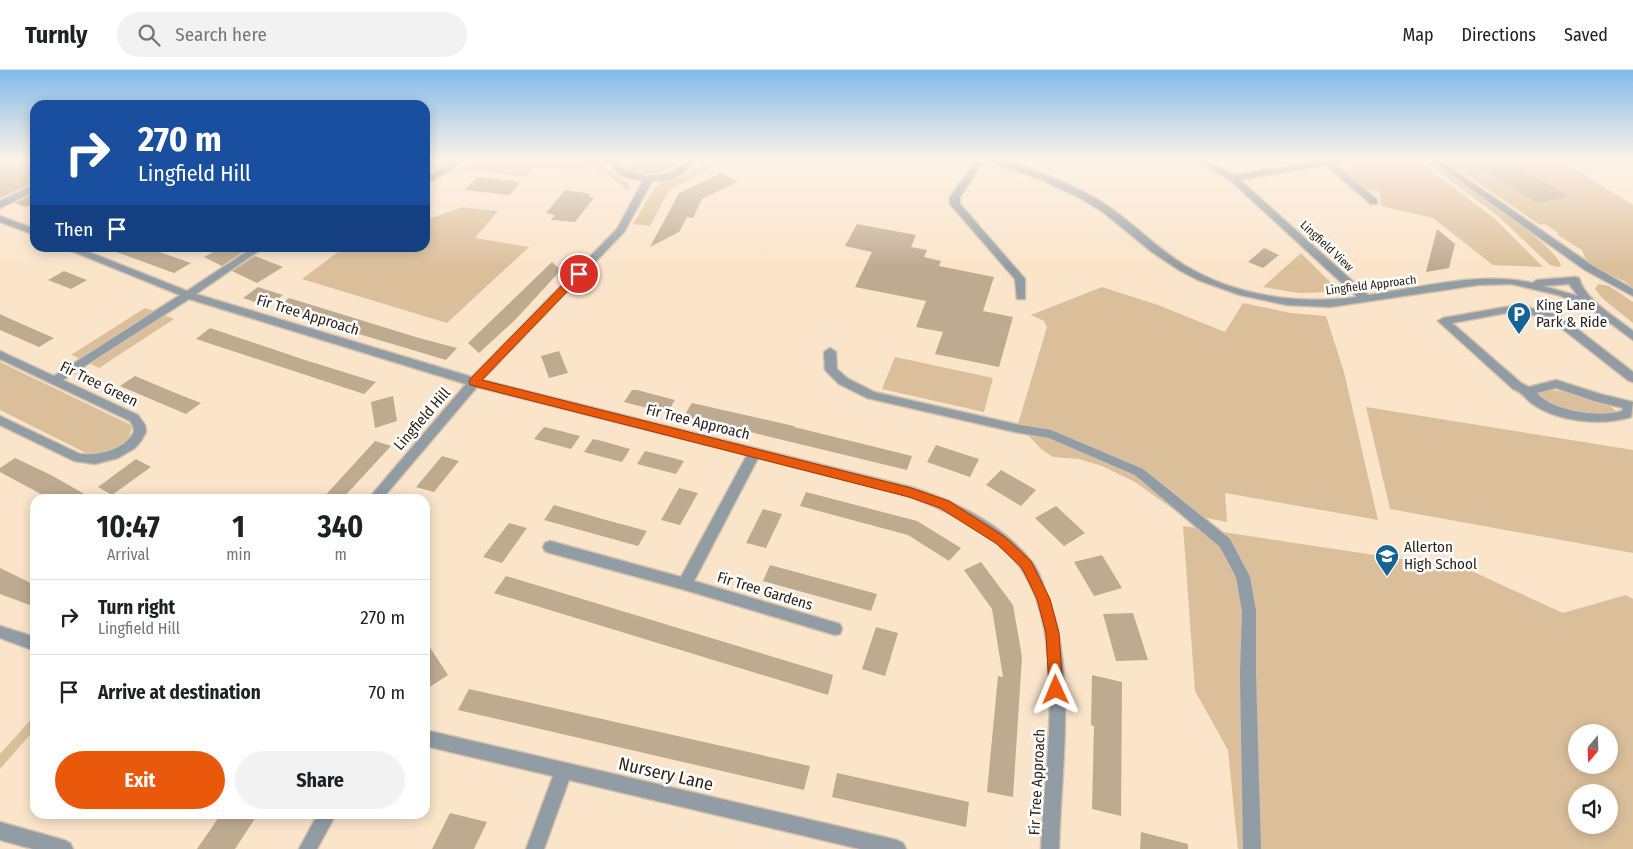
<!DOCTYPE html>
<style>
body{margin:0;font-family:"Fira Sans Condensed",sans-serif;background:#f2f2f2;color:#202124;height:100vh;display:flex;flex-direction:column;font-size:19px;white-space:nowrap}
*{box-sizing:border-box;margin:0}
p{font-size:16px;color:#757577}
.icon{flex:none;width:28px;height:28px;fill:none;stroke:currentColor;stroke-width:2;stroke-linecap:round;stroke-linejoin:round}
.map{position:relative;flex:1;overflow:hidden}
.drawer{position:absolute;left:30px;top:424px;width:400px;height:325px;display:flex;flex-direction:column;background:#fff;border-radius:15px;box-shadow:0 2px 12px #0003}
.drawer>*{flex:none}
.guide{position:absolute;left:30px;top:30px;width:400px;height:152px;border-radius:15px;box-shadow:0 2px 12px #0003;background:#1a4fa0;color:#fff;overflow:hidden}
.needle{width:32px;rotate:199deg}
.fabs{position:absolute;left:1568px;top:654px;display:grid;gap:10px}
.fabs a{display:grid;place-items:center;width:50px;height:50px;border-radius:50%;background:#fff;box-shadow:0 2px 12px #0003;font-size:25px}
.pin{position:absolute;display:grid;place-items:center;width:42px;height:42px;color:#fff;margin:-21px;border:2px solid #fff;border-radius:50%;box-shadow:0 1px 5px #0007}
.me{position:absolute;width:55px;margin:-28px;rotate:359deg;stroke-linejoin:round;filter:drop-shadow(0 0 4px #0008)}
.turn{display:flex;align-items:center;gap:18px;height:105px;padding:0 25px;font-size:22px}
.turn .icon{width:65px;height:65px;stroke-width:2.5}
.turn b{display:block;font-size:35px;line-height:42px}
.then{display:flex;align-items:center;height:48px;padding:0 25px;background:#0003;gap:10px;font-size:19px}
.eta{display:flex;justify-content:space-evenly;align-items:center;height:85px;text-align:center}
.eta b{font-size:30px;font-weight:700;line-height:35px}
.cta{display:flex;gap:10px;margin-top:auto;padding:10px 25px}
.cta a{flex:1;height:58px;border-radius:30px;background:#ea580c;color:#fff;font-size:20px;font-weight:700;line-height:58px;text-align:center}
.cta a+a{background:#f2f2f2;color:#202124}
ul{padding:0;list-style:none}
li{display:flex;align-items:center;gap:15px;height:75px;padding:0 25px;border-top:1px solid #e0e0e0}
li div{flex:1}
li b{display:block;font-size:19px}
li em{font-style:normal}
header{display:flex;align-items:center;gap:30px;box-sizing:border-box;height:70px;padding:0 25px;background:#fff;border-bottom:1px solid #e0e0e0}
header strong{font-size:24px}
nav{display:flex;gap:28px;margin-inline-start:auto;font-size:18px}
.search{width:350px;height:45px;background:#f2f2f2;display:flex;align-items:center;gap:12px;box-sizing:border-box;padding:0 18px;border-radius:28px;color:#757577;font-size:19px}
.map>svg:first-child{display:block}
.green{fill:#dbbf9b;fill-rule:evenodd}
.building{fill:#beaa91}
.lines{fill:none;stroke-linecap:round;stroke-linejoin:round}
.minor-casing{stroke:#d5c1aa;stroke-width:3}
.minor{fill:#919ca5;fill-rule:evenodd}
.route{fill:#ea580c;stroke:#983908}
.labels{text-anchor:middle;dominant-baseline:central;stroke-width:5;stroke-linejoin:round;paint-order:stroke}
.far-street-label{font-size:12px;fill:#2c241a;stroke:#fff}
.poi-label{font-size:15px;fill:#2c241a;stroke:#fff;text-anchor:start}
.street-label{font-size:15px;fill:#2c241a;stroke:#fff}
.near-street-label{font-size:18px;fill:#2c241a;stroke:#fff}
</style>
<header>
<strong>Turnly</strong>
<div class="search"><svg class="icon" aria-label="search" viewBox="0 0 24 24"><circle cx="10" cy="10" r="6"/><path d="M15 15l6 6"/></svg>Search here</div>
<nav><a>Map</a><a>Directions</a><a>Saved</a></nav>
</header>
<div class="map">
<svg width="1633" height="779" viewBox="0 0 1633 779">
<rect width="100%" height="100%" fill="#fae4ca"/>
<path class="green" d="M484 89 599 93 628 113 629 118 627 121C619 111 605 103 593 99L533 98 527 107 459 99 465 95Z
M625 89H682C674 106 626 111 625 89Z
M1354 89H1415L1494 148 1543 197 1493 195 1433 148 1381 136 1380 122 1366 119 1344 103 1345 97 1355 94Z
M1422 89H1425C1449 105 1556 173 1561 196L1558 197 1550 195 1498 146Z
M1443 89H1559L1633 135V218L1624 211 1592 196 1587 192 1582 180 1556 164 1559 163 1545 154 1540 155Z
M722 93 669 120 650 156 633 154 654 119 661 113 680 108 703 95Z
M463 137 498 141 475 168 529 177 447 253 302 209 342 179 348 178H425V150Z
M1301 183 1332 214 1330 222 1299 223 1263 217Z
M1598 214 1609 216 1633 232V253L1602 228 1595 219Z
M1102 217 1158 235 1225 262 1243 233 1291 243 1326 246 1344 302 1378 450 1225 423 1227 452 1184 444 1173 439 1135 412 1102 396 1079 389 1053 387 1041 379 1018 354 1047 257 1044 251 1031 245Z
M145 238 154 241 81 289 71 285Z
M164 245 174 249 99 298 89 293Z
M895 287 993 308 984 342 882 319Z
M0 292 129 354 132 357 129 367C117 379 102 385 86 383L0 340Z
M1547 320C1561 320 1613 329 1616 343 1600 352 1551 335 1536 325L1538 322Z
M1366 337 1633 380V483L1390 439Z
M1183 456 1467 499 1563 543 1626 525 1633 529V779H1238L1228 680 1195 621ZM1576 662H1609V695H1576ZM1576 722H1609V755H1576Z
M35 645V659L0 699V684Z"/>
<path class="building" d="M0 89H23L35 94V112L0 128Z
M1465 89H1507L1569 127 1538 133Z
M722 103 738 112 702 129 693 148 687 147 679 162 650 177 679 123Z
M477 107 506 110 520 112 510 125 465 120Z
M565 120 591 124 589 127 594 128 575 152 551 150 555 145 546 143Z
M35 123V132L26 137 15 133Z
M857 154 916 165 911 177 927 180 924 187 941 191 939 196 994 207 983 241 1013 247 999 297 935 284 943 262 916 257 926 231 855 217 872 182 845 176Z
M1437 159 1455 174 1449 198 1426 202Z
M112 178H148L191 193 174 203 111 180Z
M221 178H234L244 181 222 196 204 187Z
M1264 178 1279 185 1263 198 1248 192Z
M255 186 283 197 257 213 232 201Z
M552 192 561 200 515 250 479 283 468 273Z
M64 201 87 210 71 219 48 210Z
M258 217 283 225 268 236 243 228Z
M289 228 419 268 457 278 446 290 275 239Z
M0 244 15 251 54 268 39 277 0 260Z
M210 258 305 290 376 312 364 324 196 269Z
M559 281 568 303 549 308 541 286Z
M135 306 173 322 201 333 186 344 120 316Z
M632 320H637L675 330 667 343 624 332Z
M393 326 397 351 375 358 371 332Z
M692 333 794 356V357L912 386 907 400 684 346Z
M544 357 553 359 580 366 571 379 534 369Z
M593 369 602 371 630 379 622 392 584 382Z
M375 371 391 376 342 429H322Z
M936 375 979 389 970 407 927 392Z
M645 381 673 388 684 391 676 404 637 394Z
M442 386 459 391 434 422 416 417Z
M15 388 51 405 93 429H50L0 402V398Z
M136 389 151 397 112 425 98 417Z
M1001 400 1036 420 1021 436 986 415Z
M679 418 698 423 680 455 661 450Z
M806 422 917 451 961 478 949 491 908 465 800 436Z
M554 435 606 450 647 461 638 476 544 450Z
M1056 436 1085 463 1064 476 1035 448Z
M763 439 782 444 766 478 746 473Z
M509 453 527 458 502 493 483 487Z
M1102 485 1122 518 1094 526 1074 492Z
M981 492 1013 535 1022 587 1013 727 987 722 998 606 1003 607 992 539 964 500Z
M770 495 877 524 871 541 763 511Z
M0 498 35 515V537L0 524Z
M506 506 833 605 828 625 494 523Z
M1133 543 1148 590 1116 591 1103 544Z
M876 557 898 563 885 606 862 599Z
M425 570 448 605 425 620Z
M1092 605 1122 612 1121 746 1092 739 1094 656 1091 655Z
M469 619 810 696 804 720 458 640Z
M837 703 969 732 966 757 832 727Z
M450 743 487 752 474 779H432Z
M221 744H258L235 779H197Z
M1141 762 1188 774V779H1140Z"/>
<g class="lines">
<g class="minor-casing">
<path id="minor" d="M452 89H460L453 99 425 114V107L447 95Z
M581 89H619L620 96C640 110 673 111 688 89H696C686 105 671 112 652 111L624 162 482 310 911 417C955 431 1003 455 1032 492 1038 500 1042 510 1045 520 1078 596 1061 697 1059 779H1041C1044 700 1067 572 1024 503 1001 466 948 441 909 426L758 388 694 511 840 554 842 559 840 564 835 565 685 520 550 483 545 481 543 477 545 473 550 471 681 507 747 385 477 317 382 429H368L466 314 189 229 63 310 138 345 145 355 146 362 141 371 135 378 118 388 95 394 74 391 0 355V346L80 384C99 386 124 380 134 362L133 356 130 351 0 289V281L54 306 180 225 69 180 67 178H79L187 221 252 178H263L196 224 472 307 617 159 643 111C632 109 614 106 611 93L585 92Z
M977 89H985L960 127V134L1025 209V229H1017L1015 209 950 134V127Z
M986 89C1004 89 1020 95 1037 102 1062 111 1087 122 1109 137 1135 155 1157 178 1184 195 1235 226 1299 235 1357 227L1230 110 1193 89H1203L1234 105 1333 89H1351L1350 91 1335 94 1377 130V134H1371L1326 95 1240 110 1368 225C1419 218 1482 201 1532 213L1537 210 1575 207 1579 208C1585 230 1614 246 1633 261V270L1590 238 1558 225 1511 214 1478 215 1330 237 1287 235 1240 225 1198 210 1179 200 1152 182 1103 142 1082 129 1042 110 987 91ZM1569 214 1578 226 1543 216Z
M1429 89H1438L1593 196 1633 219V226L1585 200Z
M35 114V121L0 138V131Z
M0 146 35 159V165L0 152Z
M1517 235 1559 245 1633 302V312L1629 311 1551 250 1517 241 1452 253 1521 313 1529 317 1556 310 1600 324 1633 332 1631 347C1603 356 1559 352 1534 335 1525 329 1524 323 1513 319L1438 251 1443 248ZM1556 318 1594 331 1623 338 1622 341C1600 348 1551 341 1537 323Z
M830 278 836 282 837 299 847 308 874 322 1015 354 1051 360 1143 399 1230 469 1250 507 1256 541V604L1261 779H1243L1240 604 1242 541 1236 507 1220 477 1135 405 1049 368 1015 362 867 328 839 314 825 300 824 282Z
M0 556 35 567V581L0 568Z
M425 660 897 770 903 773 906 779H860L569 710 544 779H526L553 706 425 676Z
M318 744H336L317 779H299Z
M0 752 64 770 70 773 73 779H33L0 770Z"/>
</g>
<use href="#minor" class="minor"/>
</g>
<linearGradient id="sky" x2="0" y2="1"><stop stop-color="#82baeb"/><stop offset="0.45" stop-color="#fdf3e7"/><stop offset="1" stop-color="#fdf3e7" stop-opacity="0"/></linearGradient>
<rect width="1633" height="198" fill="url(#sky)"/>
<path class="route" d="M579 201 582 202V206L482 310 911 418 949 431 1005 467 1031 491 1050 529 1059 563 1063 620 1061 625 1056 627 1051 625 1049 620 1046 563 1037 529 1022 498 997 474 940 438 909 427 470 315 469 312 470 309 575 202Z"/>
<defs>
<g id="parking-pin" transform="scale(1.25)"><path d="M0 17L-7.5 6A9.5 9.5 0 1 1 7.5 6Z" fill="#146395" stroke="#fff"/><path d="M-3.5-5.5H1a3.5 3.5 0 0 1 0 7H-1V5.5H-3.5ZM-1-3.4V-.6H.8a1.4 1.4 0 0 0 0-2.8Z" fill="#fff"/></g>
<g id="school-pin" transform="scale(1.25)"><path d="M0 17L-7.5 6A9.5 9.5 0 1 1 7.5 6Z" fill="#146395" stroke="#fff"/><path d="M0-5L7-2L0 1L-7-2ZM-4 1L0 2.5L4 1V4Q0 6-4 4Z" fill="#fff"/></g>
</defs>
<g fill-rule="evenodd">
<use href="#parking-pin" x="1519" y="244"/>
<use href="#school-pin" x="1387" y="486"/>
</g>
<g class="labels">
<g class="far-street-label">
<text transform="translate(1327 176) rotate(43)">Lingfield View</text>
<text transform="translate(1371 215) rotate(-7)">Lingfield Approach</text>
</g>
<g class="poi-label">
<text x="1536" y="235">King Lane<tspan x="1536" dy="17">Park &amp; Ride</tspan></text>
<text x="1404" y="477">Allerton<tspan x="1404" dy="17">High School</tspan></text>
</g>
<g class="street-label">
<text transform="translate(308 245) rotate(17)">Fir Tree Approach</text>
<text transform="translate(99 314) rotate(26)">Fir Tree Green</text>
<text transform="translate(422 349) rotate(-49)">Lingfield Hill</text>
<text transform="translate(698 352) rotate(14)">Fir Tree Approach</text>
<text transform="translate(765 521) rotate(17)">Fir Tree Gardens</text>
<text transform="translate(1037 712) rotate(-87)">Fir Tree Approach</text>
</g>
<g class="near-street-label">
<text transform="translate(666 704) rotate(13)">Nursery Lane</text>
</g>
</g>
</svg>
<div class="fabs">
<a><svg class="needle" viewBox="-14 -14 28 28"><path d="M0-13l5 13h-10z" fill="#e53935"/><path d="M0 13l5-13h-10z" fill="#757577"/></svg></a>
<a><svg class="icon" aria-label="sound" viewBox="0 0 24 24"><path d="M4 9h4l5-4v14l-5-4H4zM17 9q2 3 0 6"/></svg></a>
</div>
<div class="pin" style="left:579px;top:204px;background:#d93025"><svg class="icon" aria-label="arrive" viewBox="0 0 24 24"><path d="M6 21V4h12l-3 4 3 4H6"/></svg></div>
<svg class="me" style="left:1056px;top:620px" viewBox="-20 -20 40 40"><path d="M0-17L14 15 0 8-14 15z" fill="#ea580c" stroke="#fff" stroke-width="4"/></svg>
<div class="guide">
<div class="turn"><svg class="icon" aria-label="right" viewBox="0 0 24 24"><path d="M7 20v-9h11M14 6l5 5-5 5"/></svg><div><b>270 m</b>Lingfield Hill</div></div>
<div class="then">Then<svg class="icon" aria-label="arrive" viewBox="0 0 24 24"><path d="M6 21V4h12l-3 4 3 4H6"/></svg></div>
</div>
<section class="drawer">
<div class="eta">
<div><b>10:47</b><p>Arrival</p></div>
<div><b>1</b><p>min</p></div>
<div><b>340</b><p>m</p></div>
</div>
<ul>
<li><svg class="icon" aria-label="right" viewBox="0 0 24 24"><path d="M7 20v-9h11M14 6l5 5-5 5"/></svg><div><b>Turn right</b><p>Lingfield Hill</p></div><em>270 m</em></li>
<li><svg class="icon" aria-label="arrive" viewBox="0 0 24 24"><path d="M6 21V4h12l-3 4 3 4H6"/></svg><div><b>Arrive at destination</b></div><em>70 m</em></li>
</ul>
<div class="cta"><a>Exit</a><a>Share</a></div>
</section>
</div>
